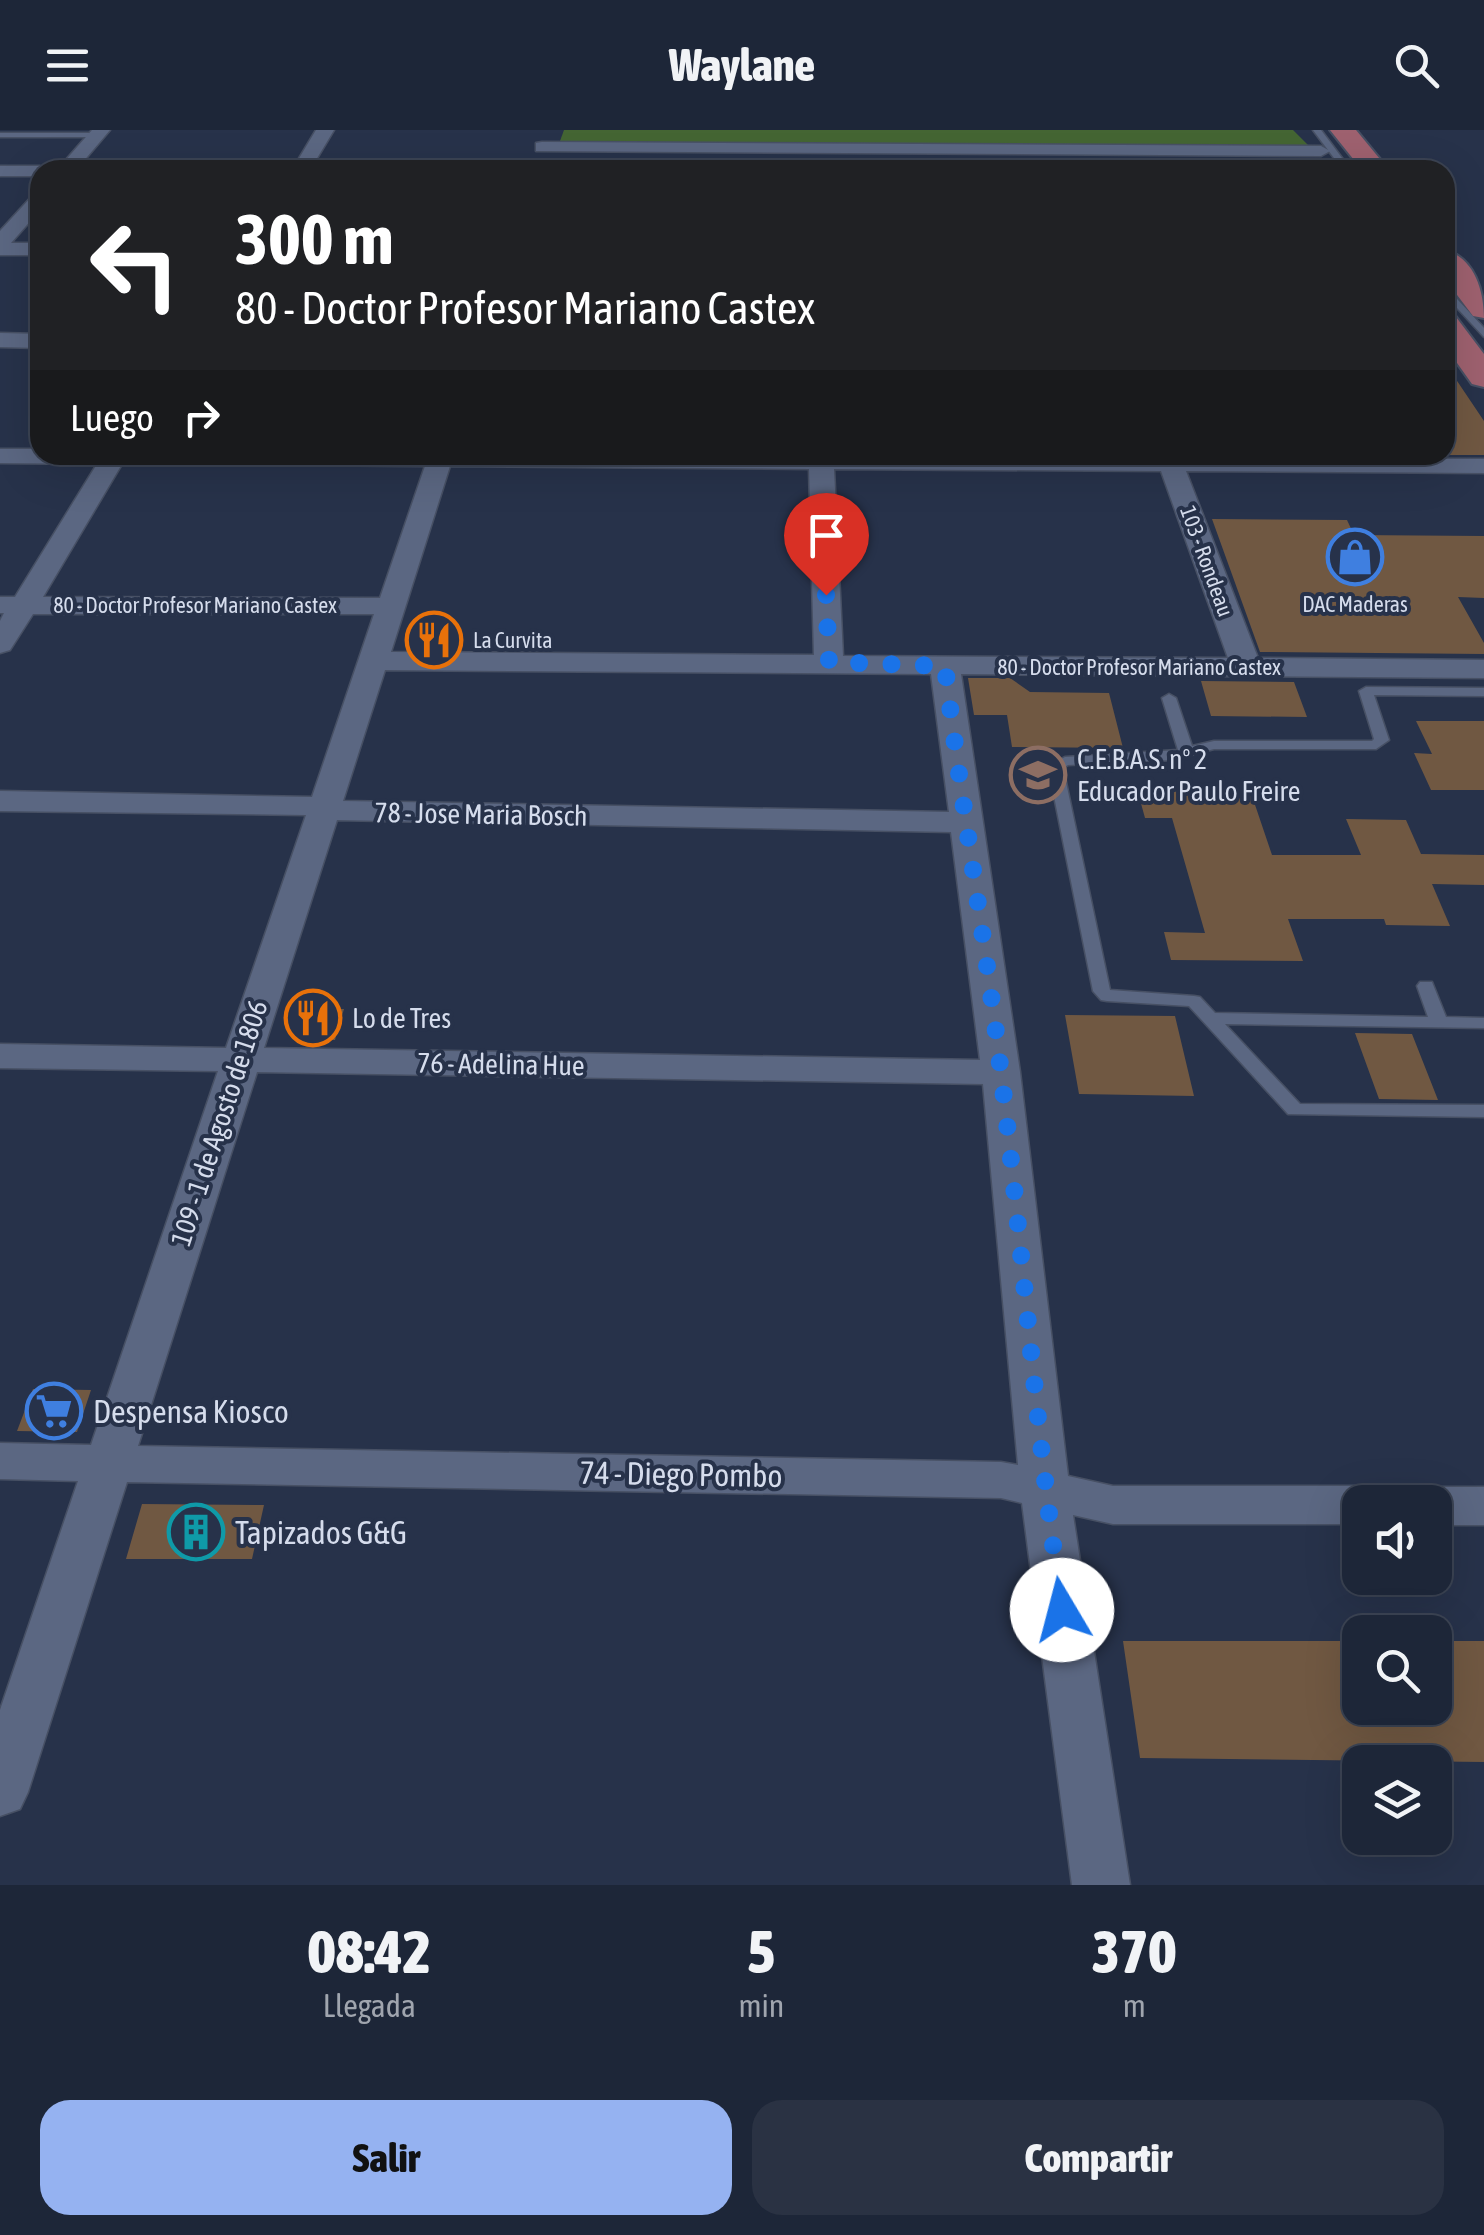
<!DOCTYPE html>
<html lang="es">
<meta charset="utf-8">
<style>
body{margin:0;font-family:"Asap Condensed",sans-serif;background:#2a3243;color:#f1f3f6;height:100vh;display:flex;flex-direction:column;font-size:38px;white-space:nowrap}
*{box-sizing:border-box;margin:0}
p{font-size:32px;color:#a0a5ae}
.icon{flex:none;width:55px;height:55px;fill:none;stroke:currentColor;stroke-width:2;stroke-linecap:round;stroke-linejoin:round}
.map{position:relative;height:1755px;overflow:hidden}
.sheet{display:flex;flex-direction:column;background:#1d2638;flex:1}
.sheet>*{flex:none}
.top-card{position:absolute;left:30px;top:30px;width:1425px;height:305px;border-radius:30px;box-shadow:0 10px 40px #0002,0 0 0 2px #3b4353;background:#202124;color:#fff;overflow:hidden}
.controls{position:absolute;left:1342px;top:1355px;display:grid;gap:20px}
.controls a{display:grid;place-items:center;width:110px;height:110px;border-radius:20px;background:#1d2638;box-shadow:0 10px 40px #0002,0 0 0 2px #3b4353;font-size:50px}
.pin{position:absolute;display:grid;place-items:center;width:85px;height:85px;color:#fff;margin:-102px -42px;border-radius:50% 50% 50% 0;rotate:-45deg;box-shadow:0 0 10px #0007}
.pin .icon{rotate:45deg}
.me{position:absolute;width:110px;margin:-55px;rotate:352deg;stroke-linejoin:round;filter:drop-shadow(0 0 8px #0008)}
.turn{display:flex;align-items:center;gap:35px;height:210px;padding:0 40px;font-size:45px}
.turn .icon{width:130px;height:130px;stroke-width:2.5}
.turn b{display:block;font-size:70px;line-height:85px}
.then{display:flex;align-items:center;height:95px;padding:0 40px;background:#0003;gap:20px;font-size:38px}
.eta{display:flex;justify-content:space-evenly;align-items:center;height:170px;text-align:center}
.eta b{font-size:60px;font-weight:800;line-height:70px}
.action{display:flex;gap:20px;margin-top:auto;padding:20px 40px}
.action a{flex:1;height:115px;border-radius:30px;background:#95b2f1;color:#111;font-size:40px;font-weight:800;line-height:115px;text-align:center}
.action a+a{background:#2a3243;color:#f1f3f6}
header{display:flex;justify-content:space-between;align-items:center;height:130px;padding:0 40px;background:#1d2638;font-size:45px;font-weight:800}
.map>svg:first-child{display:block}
.green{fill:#446533}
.building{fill:#705842}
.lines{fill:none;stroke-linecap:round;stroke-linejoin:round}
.service-casing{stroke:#475064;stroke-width:3}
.minor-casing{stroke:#475064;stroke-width:3}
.primary-casing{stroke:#475064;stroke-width:4}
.service{fill:#5b6782;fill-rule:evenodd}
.minor{fill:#5b6782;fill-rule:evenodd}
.primary{fill:#9e616f;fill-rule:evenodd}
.route{stroke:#1a73e8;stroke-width:18;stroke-dasharray:0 32.4}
.labels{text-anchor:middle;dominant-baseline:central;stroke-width:8;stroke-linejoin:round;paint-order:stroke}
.far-street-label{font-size:22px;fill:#d5dcec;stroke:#27324a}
.far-poi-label{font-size:22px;fill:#d5dcec;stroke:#27324a}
.poi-label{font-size:28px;fill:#d5dcec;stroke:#27324a;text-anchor:start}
.street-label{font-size:28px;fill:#d5dcec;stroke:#27324a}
.near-poi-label{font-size:32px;fill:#d5dcec;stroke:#27324a;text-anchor:start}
.near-street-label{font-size:32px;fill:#d5dcec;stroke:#27324a}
</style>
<header><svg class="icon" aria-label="menu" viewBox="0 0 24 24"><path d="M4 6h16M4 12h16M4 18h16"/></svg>Waylane<svg class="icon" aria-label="search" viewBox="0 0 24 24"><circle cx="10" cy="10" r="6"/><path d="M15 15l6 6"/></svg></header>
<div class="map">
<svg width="1484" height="1755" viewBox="0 0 1484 1755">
<rect width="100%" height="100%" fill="#27324a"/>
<path class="green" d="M564 0H1293L1308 15 1307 18 560 11Z"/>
<path class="building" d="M1445 233 1484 291V325H1445Z
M1212 389 1347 390 1354 405 1484 406V468L1458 467 1484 513V524L1260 522Z
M968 548H1010L1030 562 1109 563 1123 618 1012 617 1007 585H974Z
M1201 551 1294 552 1307 587 1211 586Z
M1416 591H1484V660H1431L1414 623 1432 624Z
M1137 659 1250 660 1272 725H1361L1346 689 1406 690 1421 724 1484 725V755L1432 754 1450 796 1386 795 1384 789H1288L1303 831 1171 830 1164 802 1205 803 1172 688H1145Z
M298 878 344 879 335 910 302 909 303 905H289Z
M1065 885 1175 886 1194 966 1079 964Z
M1355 903 1412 904 1438 970 1379 969Z
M33 1259 91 1260 77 1302 17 1301Z
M142 1374 264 1375 252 1429H126Z
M1123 1511H1360V1578H1435V1511H1484V1632L1140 1628Z"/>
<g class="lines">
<g class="service-casing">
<path id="service" d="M1313 0H1321L1351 40H1343Z
M0 3H96L100 5 96 7H0Z
M1445 156 1484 198V207L1445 165Z
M1366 557 1484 558V566L1374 565 1389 610 1376 619H1214L1172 630 1068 635 1063 638 1110 860 1194 866 1200 867 1215 883 1428 887 1417 856 1420 852H1432L1446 887 1484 888V898L1225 894 1300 974 1484 975V987L1288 984 1189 876 1107 871 1101 870 1093 861 1048 636 1065 627 1178 620 1162 568 1169 564 1176 568 1192 616 1214 611H1372L1374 609 1359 561Z"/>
</g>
<g class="minor-casing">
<path id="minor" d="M92 0H110L76 40H57Z
M316 0H334L310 40H292Z
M542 12 1321 16 1330 21 1321 26 536 21V13Z
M0 36H40L48 40H40V46H0Z
M40 63V80L11 113H40V125H0V101L33 65Z
M0 203 40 204V218L0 217Z
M0 319H40V325L1484 329V343L1186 341 1258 528 1484 530V548L961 544 1020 942 1068 1346 1113 1356H1360L1377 1362 1383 1372H1360V1394H1113L1073 1385 1130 1755H1072L1022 1373 1001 1368 127 1352 28 1662 20 1679 0 1686V1580L78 1351 0 1349V1313L91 1315 218 941 0 938V914L226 918 306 685 0 681V661L312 667 374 484H33L10 520 0 523V491L4 483H0V467H15L97 334 0 333ZM122 334 425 336 380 468 43 467ZM450 336 809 339 814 525 391 522ZM834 339 1161 341 1228 528 843 526ZM385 540 931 544 949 682 343 671ZM337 690 951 702 980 930 264 918ZM257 942 983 954 1018 1335 1001 1332 138 1316Z
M1435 1357H1484V1395H1435V1372H1412L1418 1363Z"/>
</g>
<g class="primary-casing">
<path id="primary" d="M1330 0H1356L1389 40H1362Z
M1445 120C1475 128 1484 162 1484 188L1473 186 1445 149Z
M1445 184 1456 187 1484 224V257L1472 254 1445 216Z"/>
</g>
<use href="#service" class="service"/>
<use href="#minor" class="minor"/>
<use href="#primary" class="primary"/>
</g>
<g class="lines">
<path class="route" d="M826 465 829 532 945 536C961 672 985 807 1001 943 1023 1122 1036 1302 1062 1480"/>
</g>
<defs>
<g id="shop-ring" transform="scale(2.875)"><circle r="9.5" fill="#27324a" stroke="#3f7fe0" stroke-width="1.5"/><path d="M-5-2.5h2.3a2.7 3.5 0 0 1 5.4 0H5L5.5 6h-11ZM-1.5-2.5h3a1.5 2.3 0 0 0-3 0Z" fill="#3f7fe0"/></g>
<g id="restaurant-ring" transform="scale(2.875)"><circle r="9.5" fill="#27324a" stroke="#e8710a" stroke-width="1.5"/><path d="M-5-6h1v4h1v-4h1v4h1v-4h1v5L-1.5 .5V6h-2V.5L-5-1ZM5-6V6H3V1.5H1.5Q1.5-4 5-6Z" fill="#e8710a"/></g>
<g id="school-ring" transform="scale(2.875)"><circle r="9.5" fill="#27324a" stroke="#8d6e63" stroke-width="1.5"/><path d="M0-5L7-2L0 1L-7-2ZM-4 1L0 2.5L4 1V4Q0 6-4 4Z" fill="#8d6e63"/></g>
<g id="supermarket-ring" transform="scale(2.875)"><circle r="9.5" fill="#27324a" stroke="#3f7fe0" stroke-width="1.5"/><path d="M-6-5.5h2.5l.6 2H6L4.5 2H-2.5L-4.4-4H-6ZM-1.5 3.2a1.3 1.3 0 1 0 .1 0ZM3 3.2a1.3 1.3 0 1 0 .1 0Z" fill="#3f7fe0"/></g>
<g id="building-ring" transform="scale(2.875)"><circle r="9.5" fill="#27324a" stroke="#0f9aa8" stroke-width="1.5"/><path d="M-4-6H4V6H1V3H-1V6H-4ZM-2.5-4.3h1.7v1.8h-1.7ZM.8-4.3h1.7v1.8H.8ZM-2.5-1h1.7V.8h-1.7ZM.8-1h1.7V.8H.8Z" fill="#0f9aa8"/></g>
</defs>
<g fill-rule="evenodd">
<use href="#shop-ring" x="1355" y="427"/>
<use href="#restaurant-ring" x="434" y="510"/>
<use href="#school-ring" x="1038" y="645"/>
<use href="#restaurant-ring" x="313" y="888"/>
<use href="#supermarket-ring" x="54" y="1281"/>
<use href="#building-ring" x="196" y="1402"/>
</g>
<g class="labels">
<g class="far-street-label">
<text transform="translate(1207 431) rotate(70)">103 - Rondeau</text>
<text x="195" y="475">80 - Doctor Profesor Mariano Castex</text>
<text x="1139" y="537">80 - Doctor Profesor Mariano Castex</text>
</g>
<g class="far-poi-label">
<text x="1355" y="474">DAC Maderas</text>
<text x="473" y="510" text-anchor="start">La Curvita</text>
</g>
<g class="poi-label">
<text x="1077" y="629">C.E.B.A.S. nº 2<tspan x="1077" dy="32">Educador Paulo Freire</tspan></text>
<text x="352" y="888">Lo de Tres</text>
</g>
<g class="street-label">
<text transform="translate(481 684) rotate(1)">78 - Jose Maria Bosch</text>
<text transform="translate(501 934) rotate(1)">76 - Adelina Hue</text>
<text transform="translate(219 993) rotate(-72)">109 - 1 de Agosto de 1806</text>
</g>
<g class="near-poi-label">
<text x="93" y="1281">Despensa Kiosco</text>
<text x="235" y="1402">Tapizados G&amp;G</text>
</g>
<g class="near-street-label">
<text transform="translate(681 1344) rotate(1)">74 - Diego Pombo</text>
</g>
</g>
</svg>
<div class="controls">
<a><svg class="icon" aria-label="sound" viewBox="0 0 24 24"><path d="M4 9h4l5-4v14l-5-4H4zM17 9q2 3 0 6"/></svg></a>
<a><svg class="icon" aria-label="search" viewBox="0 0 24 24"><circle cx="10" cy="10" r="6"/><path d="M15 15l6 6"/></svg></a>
<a><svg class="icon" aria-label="layers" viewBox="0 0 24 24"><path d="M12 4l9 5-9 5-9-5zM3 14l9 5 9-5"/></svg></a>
</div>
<div class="pin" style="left:826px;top:465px;background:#d93025"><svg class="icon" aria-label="arrive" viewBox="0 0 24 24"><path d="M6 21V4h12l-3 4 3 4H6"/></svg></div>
<svg class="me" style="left:1062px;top:1480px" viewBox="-20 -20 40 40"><circle r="19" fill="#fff"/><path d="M0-13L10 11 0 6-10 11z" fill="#1a73e8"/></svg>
<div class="top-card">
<div class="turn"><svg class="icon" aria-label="left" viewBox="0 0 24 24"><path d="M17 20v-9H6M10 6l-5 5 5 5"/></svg><div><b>300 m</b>80 - Doctor Profesor Mariano Castex</div></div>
<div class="then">Luego<svg class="icon" aria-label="right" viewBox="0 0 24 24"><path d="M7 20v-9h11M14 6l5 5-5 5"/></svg></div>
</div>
</div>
<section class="sheet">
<div class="eta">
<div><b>08:42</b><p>Llegada</p></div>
<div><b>5</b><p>min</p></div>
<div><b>370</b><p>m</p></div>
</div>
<div class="action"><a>Salir</a><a>Compartir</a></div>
</section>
